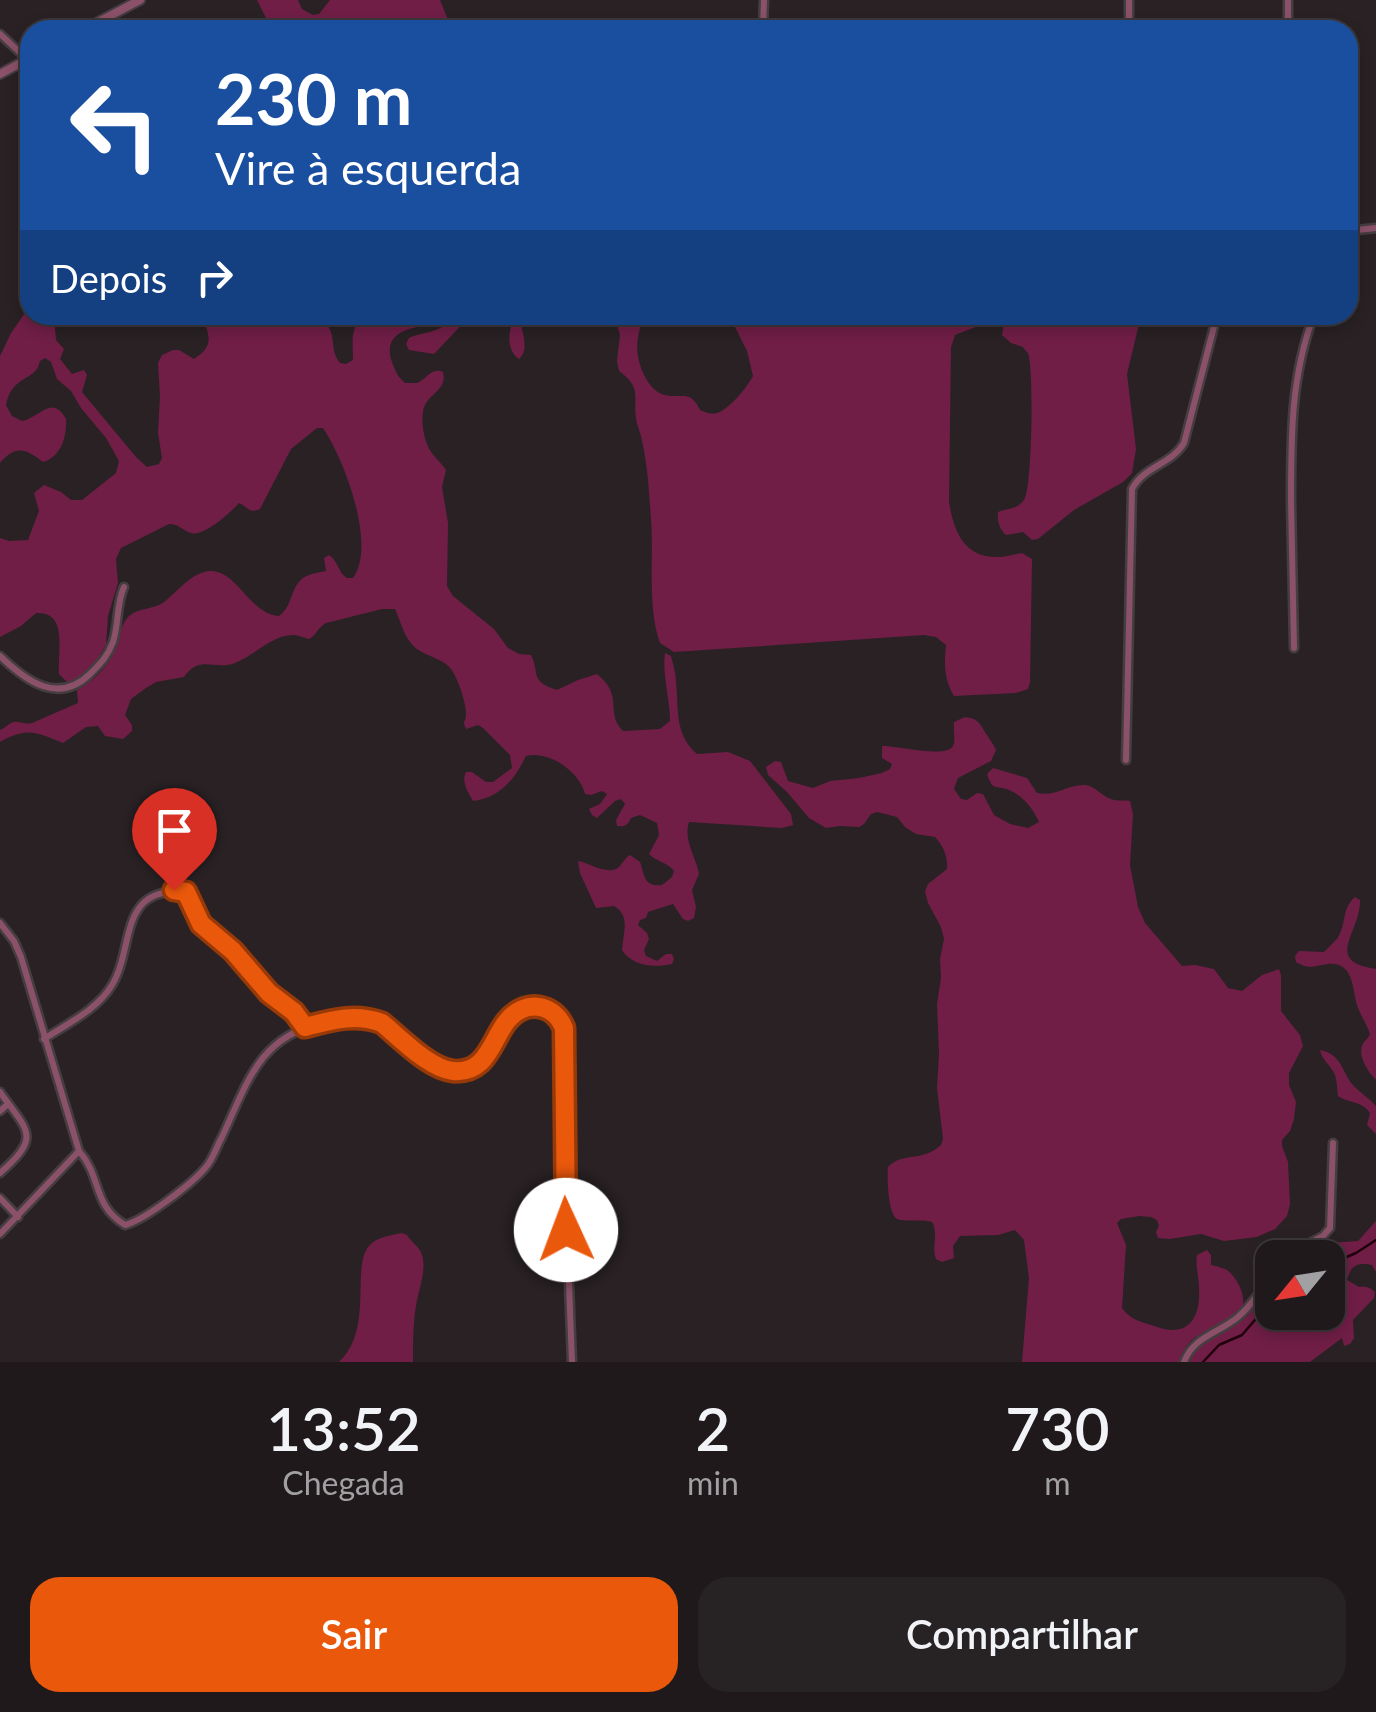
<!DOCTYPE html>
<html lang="pt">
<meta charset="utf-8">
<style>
body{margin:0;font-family:Lato,sans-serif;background:#272224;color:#f1f3f6;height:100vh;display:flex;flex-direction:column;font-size:38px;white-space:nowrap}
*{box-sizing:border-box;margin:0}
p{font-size:32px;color:#a1a0a3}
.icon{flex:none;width:55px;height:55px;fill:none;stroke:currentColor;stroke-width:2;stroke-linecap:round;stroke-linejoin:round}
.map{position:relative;height:1362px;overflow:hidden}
.panel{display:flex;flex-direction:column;background:#1f191b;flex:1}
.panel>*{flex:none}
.banner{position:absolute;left:20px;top:20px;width:1338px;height:305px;border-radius:30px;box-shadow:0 5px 15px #0003,0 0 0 2px #3c383a;background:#1a4fa0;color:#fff;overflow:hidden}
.needle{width:65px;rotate:240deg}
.buttons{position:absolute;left:1255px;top:1240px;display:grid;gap:20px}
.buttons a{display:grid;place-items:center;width:90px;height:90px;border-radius:20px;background:#1f191b;box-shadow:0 5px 15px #0003,0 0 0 2px #3c383a;font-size:50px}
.pin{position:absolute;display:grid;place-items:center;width:85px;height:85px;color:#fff;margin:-102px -42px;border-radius:50% 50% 50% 0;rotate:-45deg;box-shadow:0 0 10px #0007}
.pin .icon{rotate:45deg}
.me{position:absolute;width:110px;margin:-55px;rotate:358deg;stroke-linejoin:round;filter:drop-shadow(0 0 8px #0008)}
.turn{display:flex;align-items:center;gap:35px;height:210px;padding:0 30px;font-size:45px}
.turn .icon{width:130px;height:130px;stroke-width:2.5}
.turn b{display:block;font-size:70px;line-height:85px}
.then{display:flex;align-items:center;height:95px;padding:0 30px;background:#0003;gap:20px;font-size:38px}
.eta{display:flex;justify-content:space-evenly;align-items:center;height:170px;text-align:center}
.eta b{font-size:60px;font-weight:600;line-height:70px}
.action{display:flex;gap:20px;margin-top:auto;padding:20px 30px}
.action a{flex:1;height:115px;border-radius:30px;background:#ea580c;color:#fff;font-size:40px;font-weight:600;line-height:115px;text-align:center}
.action a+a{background:#272224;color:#f1f3f6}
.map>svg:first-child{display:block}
.green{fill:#701e46}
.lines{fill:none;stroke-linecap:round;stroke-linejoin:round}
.stream{stroke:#21000e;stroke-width:2.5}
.minor-casing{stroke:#453d40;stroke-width:11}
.tertiary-casing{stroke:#453d40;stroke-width:12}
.minor{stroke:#8a5168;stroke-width:6}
.tertiary{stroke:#8a5168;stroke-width:8}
.route-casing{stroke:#983908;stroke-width:25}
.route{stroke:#ea580c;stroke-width:18}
</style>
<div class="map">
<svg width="1376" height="1362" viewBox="0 0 1376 1362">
<rect width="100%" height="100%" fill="#292124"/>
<path class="green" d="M257 0H298L302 9 313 15 319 14 330 0H440L452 30H272Z
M30 310V315H50L55 328 56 340 64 349 60 359 72 374 84 370 87 375 82 392 136 457 147 467 159 464 162 458 158 433 160 396 158 363 162 355 173 350H179L194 359C216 344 208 336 203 315H318C341 334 327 347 340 363L346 364 353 360C353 340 349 328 366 315H431L424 326C402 329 383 337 392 362 396 372 397 376 405 383H417C427 379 431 367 443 372 447 389 432 392 425 405 420 415 423 434 427 444 431 455 440 461 446 470L442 487 448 523 447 586 453 596 494 629 508 648 519 654 531 655C540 673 529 681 557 690L578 680 597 674C625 697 604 711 623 731L660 729 670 721C670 699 662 674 665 653L671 656C673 665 676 673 676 682 679 709 674 734 697 754L728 752 750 761 791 814 793 825 782 828 689 822C683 840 696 857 699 874L692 890 696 907 694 918 688 921 683 919 673 904 648 912 646 918 640 920 638 925 647 933 649 939 644 950 646 956 657 961 666 954H672L674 959 672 964C654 968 632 966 622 950 623 933 631 916 614 906L596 908 580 873 578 861C590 863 608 876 619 867 623 863 625 858 630 855L640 862C645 875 643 887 662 885L672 877 674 871C667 862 657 862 649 854L659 835 657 823 640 815 631 818C628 825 625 827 617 826L616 820 625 804 621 799 615 801 597 818 592 815 589 809 600 804 607 794 602 791 591 795 585 794C580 772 549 750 526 756 515 779 500 798 473 801 468 792 461 782 466 772H472L486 782H493L512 768 510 755 483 728 478 725 466 729C461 714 465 729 466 714 466 702 458 679 451 669 442 658 428 657 417 649 403 637 402 624 395 609H382L326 623C318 627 317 635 309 639 304 638 299 635 294 635 273 634 254 656 235 663 214 671 200 654 184 677L156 682 146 688 131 699 125 715 132 725V731L123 739 105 736 98 726 86 727 63 743C36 732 27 727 0 742V730C5 728 8 724 13 722 19 721 25 725 32 723L78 703 77 690C95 680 110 665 117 645 120 635 121 624 129 616 139 607 154 610 164 602 177 592 191 573 209 571 237 569 249 614 279 616 295 605 289 582 309 575 314 573 320 572 326 571L324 558 329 555C339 562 338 573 347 578H353C377 545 344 459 323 428H317L291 449 260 509C249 514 248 507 239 503 231 512 204 537 191 533 181 530 180 524 169 524L121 548 116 559 118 583 108 616 106 645 96 661 79 678 68 683 59 674C57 653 69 611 36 613L21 626 0 637V538L9 541 28 540 39 511 34 493 44 485 61 492 71 500H82L116 473 119 461 106 438 81 408 71 391 57 379 51 362 45 358 40 361C36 382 12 374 6 405L12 416 22 421C41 417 52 394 66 419 67 437 61 457 43 462 26 449 16 444 0 463V356L11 333 25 313Z
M450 315H471L434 354 409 350 406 344 409 338C423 331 448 333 450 315Z
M514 315H520C520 330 531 348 519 359 504 348 510 329 514 315Z
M614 315H642C641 329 635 342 638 356 640 370 650 392 665 395 683 399 690 389 700 410 706 412 710 415 717 413 729 410 748 386 753 376L747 351 729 315 979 316 986 323 955 335 951 347 949 501C953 529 963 558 998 557 1006 557 1015 554 1022 553L1032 559 1030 682 1028 689 1016 693 954 696C944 679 944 664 946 645L936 637 924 635 674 652 660 643C647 608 654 556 651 519 649 493 648 467 642 441 641 433 637 426 636 419 633 395 642 388 619 371L617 361 620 335Z
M1021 315H1139L1140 320 1127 374 1136 449 1132 473 1123 482 1074 510 1038 539 1032 540 1023 532 1006 535C999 528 997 521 998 512 1008 508 1020 509 1025 498 1032 482 1034 368 1028 353 1026 351 1024 349 1023 347L1011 343 1002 335 1004 323Z
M965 717C978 719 979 722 985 732 989 739 993 743 996 750L991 761 958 778 954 789 961 799 967 800 977 793 983 794 994 815 1010 824 1028 828 1039 822C1033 809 1024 797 1011 791 997 784 993 793 987 774L993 768 1027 778 1037 793C1057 797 1067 784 1085 785 1096 786 1103 798 1114 800 1119 801 1125 800 1130 801L1133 814 1130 865 1138 907 1145 923 1182 966 1195 965 1214 969 1228 988 1242 991 1262 975 1279 969 1281 975V1011L1300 1035 1303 1046 1289 1073V1085L1296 1102 1294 1119 1290 1131 1282 1140V1146L1288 1162 1290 1204 1287 1216 1275 1229 1257 1237 1224 1241 1201 1234 1170 1239 1158 1238 1156 1232 1159 1226 1157 1220 1151 1217 1139 1216 1121 1219 1117 1223 1126 1245 1122 1308C1131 1321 1143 1322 1157 1327 1188 1338 1201 1318 1199 1288 1199 1276 1195 1266 1197 1255L1207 1250 1211 1255V1265C1214 1265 1225 1269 1227 1270 1238 1278 1249 1301 1240 1312 1226 1328 1198 1328 1186 1347 1183 1351 1182 1357 1181 1362H1022L1029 1278 1024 1240 1015 1230 998 1235 960 1236 953 1246 954 1258 942 1262 936 1259C931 1247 939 1234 932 1222 923 1219 902 1222 897 1219 888 1213 887 1178 888 1167 904 1151 921 1163 941 1145L943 1139 937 1088 939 1054 937 1004 941 978 940 959 944 939 941 927 928 903 925 891 928 884 947 869C948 857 943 845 935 837L916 834 905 827 897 817 877 812 871 814 864 824 859 827 840 826 826 828 809 818 787 792 768 775 766 767 775 761 781 762 788 781 813 788 830 781 859 778 882 773 890 769 892 764 882 758V746C895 745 946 759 953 746 956 741 953 729 954 722Z
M1355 897 1360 900C1361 933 1322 961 1376 969V1080C1369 1073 1358 1057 1362 1046 1363 1042 1368 1039 1370 1034 1367 1024 1360 1015 1357 1005 1352 988 1354 961 1327 964 1314 966 1309 970 1296 962L1295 956 1299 951 1324 952C1325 951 1336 940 1337 939 1347 924 1341 909 1355 897Z
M1320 1050C1341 1054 1341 1069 1352 1084 1359 1092 1369 1098 1376 1106V1134L1367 1125 1370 1113C1361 1100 1350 1104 1338 1096 1337 1089 1337 1081 1335 1075 1331 1065 1322 1061 1320 1050Z
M1376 1221V1272L1372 1265C1357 1262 1351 1265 1347 1280L1359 1287C1366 1286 1370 1287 1375 1292L1374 1298 1353 1320 1354 1338 1350 1344 1344 1346 1342 1338 1310 1362H1190C1197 1340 1223 1335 1239 1321 1253 1310 1262 1298 1272 1284V1312H1328V1258L1297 1257 1330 1243 1358 1241Z
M402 1233 407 1235C411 1242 420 1247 422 1255 426 1268 421 1283 418 1296 413 1316 413 1341 413 1362H339C376 1327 348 1262 372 1243 379 1237 392 1235 402 1233Z"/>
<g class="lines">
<path class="stream" d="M1328 1265 1356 1253 1376 1240
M1203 1362 1219 1345 1242 1335 1272 1300"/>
<g class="minor-casing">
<path id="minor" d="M763 30 764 0
M1129 30V0
M1288 30V0
M0 34 27 59
M1348 238 1357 230 1376 228
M1294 648C1293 599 1292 549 1291 500 1291 436 1291 375 1314 315
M0 656C26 681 58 705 90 674 101 663 108 656 113 642 119 624 116 605 124 587
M1126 760 1132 489C1144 466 1171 465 1184 443L1217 315
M0 923 14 941 21 957 79 1151 0 1234
M44 1039C67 1024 98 1009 112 985 135 948 117 886 186 892L201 924 233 951 269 993 295 1012 305 1027
M0 1092C28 1132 42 1136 0 1173
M0 1111 8 1104
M79 1151C102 1177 92 1205 125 1225 145 1220 193 1183 206 1167 213 1159 216 1148 221 1139 246 1087 257 1037 322 1023 346 1017 358 1014 382 1023 400 1038 430 1069 453 1071 465 1072 474 1068 483 1061 503 1043 505 1000 543 1007 554 1009 560 1018 564 1028V1154L572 1362
M0 1198 18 1217
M1281 1258 1323 1236 1330 1228 1333 1143
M1184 1362C1194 1336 1219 1333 1238 1317 1253 1304 1262 1288 1272 1272"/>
</g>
<g class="tertiary-casing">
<path id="tertiary" d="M83 30 140 0
M0 74 30 58"/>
</g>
<use href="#minor" class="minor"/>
<use href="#tertiary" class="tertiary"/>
</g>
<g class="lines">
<g class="route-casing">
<path id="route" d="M174 890 186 892 201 924 233 951 269 993 294 1012 305 1027C332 1020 355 1013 382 1023 400 1038 430 1069 453 1071 487 1074 491 1041 507 1021 525 999 554 1003 564 1028L566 1230"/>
</g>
<use href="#route" class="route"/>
</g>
</svg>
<div class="buttons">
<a><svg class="needle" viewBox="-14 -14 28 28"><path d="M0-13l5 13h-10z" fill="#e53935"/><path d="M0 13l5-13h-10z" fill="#a1a0a3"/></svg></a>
</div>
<div class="pin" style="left:174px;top:890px;background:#d93025"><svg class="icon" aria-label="arrive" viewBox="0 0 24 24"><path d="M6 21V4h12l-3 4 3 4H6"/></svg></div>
<svg class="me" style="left:566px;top:1230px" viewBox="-20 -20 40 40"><circle r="19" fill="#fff"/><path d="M0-13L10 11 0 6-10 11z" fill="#ea580c"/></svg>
<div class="banner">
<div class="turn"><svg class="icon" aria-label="left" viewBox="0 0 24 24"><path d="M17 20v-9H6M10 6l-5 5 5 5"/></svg><div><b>230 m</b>Vire à esquerda</div></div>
<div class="then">Depois<svg class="icon" aria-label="right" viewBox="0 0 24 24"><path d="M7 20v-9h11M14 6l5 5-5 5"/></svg></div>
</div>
</div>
<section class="panel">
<div class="eta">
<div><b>13:52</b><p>Chegada</p></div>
<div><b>2</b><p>min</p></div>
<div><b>730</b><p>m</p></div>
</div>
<div class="action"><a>Sair</a><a>Compartilhar</a></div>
</section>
